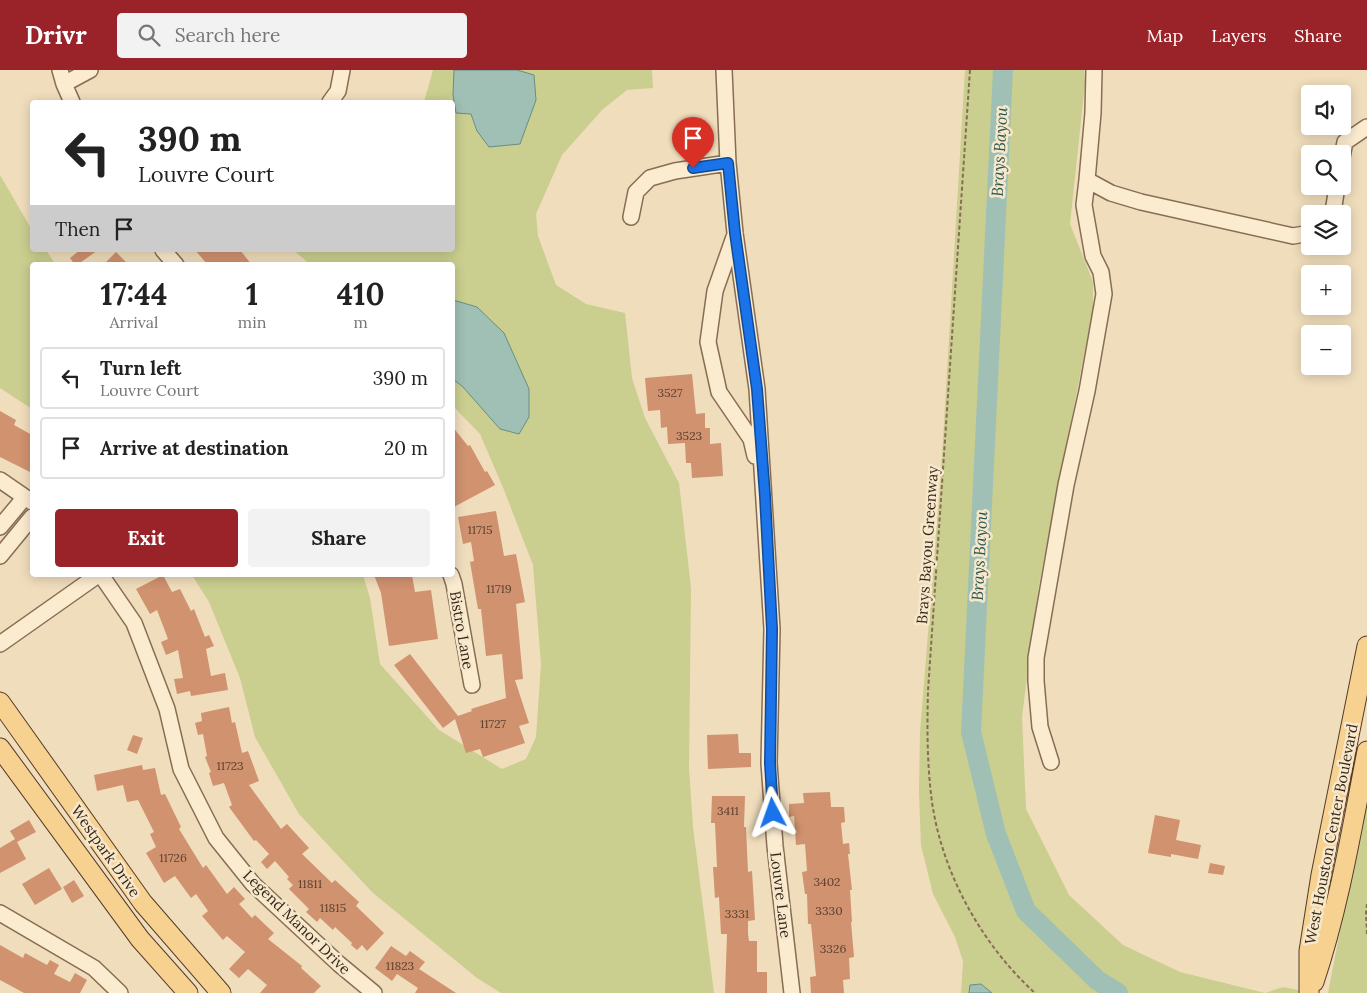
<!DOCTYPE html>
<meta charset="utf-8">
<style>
body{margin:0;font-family:Lora,serif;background:#f2f2f2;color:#222;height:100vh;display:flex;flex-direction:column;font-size:19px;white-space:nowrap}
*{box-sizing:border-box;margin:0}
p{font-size:16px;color:#767676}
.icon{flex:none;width:28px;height:28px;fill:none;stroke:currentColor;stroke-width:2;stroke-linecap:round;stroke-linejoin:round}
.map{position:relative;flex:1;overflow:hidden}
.side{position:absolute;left:30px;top:192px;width:425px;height:315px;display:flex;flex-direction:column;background:#fff;border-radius:5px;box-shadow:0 2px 12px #0003}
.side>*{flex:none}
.guide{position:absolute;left:30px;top:30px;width:425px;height:152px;border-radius:5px;box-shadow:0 2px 12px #0003;background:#fff;color:#222;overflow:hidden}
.buttons{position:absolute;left:1301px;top:15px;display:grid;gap:10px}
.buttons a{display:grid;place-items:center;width:50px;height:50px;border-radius:5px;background:#fff;box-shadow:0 2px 12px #0003;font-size:25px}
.pin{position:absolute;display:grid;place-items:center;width:42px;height:42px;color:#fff;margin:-51px -21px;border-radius:50% 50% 50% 0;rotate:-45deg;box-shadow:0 0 5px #0007}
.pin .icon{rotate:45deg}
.me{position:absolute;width:55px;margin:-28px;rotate:356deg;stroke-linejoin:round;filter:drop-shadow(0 0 4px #0008)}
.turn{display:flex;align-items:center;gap:18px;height:105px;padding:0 25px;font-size:22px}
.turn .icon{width:65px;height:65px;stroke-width:2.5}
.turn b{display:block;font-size:35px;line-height:42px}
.then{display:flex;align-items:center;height:48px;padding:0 25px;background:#0003;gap:10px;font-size:19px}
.eta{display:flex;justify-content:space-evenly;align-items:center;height:85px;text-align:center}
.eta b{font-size:30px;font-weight:800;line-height:35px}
.primary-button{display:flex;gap:10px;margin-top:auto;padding:10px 25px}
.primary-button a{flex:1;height:58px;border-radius:5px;background:#9a2229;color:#fff;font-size:20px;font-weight:800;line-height:58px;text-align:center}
.primary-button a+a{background:#f2f2f2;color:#222}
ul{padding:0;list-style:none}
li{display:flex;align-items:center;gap:15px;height:62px;margin:0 10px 8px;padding:0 15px;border:2px solid #e0e0e0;border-radius:5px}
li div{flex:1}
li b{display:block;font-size:19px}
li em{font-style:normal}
header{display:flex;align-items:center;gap:30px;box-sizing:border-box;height:70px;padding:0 25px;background:#9a2229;color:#fff}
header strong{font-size:24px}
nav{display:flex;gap:28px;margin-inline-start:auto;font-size:18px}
.search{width:350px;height:45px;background:#f2f2f2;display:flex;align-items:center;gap:12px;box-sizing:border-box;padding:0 18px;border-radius:5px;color:#767676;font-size:19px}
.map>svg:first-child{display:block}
.green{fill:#cace8f}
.water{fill:#a0c0b5;stroke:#678e82}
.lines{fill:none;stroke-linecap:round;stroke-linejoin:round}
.river{stroke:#a0c0b5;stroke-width:20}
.building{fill:#d0926f}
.minor-casing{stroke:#886d55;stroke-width:18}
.major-casing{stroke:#553b2a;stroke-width:21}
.path{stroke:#886d55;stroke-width:2;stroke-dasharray:4 2.5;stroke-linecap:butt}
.minor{stroke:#fbebcf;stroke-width:15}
.major{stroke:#f6d190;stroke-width:19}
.route-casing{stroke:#114b97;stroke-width:12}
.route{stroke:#1a73e8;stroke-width:9}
.labels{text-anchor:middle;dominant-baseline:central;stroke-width:5;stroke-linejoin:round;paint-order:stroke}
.number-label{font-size:12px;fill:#5c412f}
.street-label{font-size:15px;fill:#36261a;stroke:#f7e8cb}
.water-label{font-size:16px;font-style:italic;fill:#295751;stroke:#f7e8cb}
</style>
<header>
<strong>Drivr</strong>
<div class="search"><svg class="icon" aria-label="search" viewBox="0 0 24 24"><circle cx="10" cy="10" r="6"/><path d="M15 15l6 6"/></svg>Search here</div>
<nav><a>Map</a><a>Layers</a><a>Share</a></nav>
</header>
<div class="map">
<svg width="1367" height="923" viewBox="0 0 1367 923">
<rect width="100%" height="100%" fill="#f0ddbc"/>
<path class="green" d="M433 0H652L653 18 627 20 602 40 562 85 536 144 538 166 556 215 586 234 625 243 632 308 645 348 679 413 691 518 689 698 693 757 714 923H501L477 908 373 823 299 744 255 667 240 608 209 532 192 505H363L370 528 380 594 439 660 502 699 526 689 536 667 541 594 533 495 504 420 480 364 453 336 452 195H311L293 180H452V32H424Z
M965 0H1084L1085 13 1070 154 1093 212V239L1038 520 1022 647 1026 739 1069 825 1123 875 1180 902 1265 923 1283 917 1313 923H961L963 891 955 867 933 824 921 775 919 722 920 662 941 403Z
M0 105 32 160V180H46L56 195H32V339L0 318Z
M1367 722V923H1328Z"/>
<path class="water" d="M454 0H517L534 5 536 30 520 74 489 77 477 61 471 44 456 43 453 25Z
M453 230 477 237 504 263 529 319V347L519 364 500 359 463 317 453 309Z
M981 914 992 923H969L970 915Z"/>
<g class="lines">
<path class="river" d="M1003 0 971 662 996 764 1026 841 1097 910 1118 923"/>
</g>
<path class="building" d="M80 180H98L77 195H75L70 188Z
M195 180H240L252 195H208Z
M116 182 129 195H103Z
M692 304 696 344 705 343V358H710V374L721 373 723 406 692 408 691 393H686L685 373 668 374 667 357 661 358 660 340 648 341 645 308Z
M0 341 16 350 14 355 32 365V403L0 387Z
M452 356 468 376 470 375 485 402 487 401 495 415 452 438Z
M496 441 504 486 516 484 525 532 516 534 523 609 515 610 529 653 519 656 525 673 483 687 480 679 466 683 455 649 443 658 394 595 410 584 458 646 472 641 471 639 506 628 502 584 486 586 481 539H478L470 492 474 491 471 472 463 474 458 447Z
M163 505 172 522 180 519 191 541 194 539 205 567 209 565 214 576 206 579 211 606 225 603 228 620 191 626 190 621 177 624 174 609 183 608 178 580 166 585 161 572 168 569 157 540 150 544 136 519Z
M374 505H412L415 522 431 520 438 569 389 576 381 523Z
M229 637 232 653 235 652 242 683 248 681 259 711 249 715 281 759 287 754 309 778 302 784 332 813 335 810 359 832 356 836 384 863 367 881 362 875 357 880 351 875 352 873 335 857 333 860 320 848 317 852 306 842 309 839 289 819 293 815 287 809 289 807 275 791 267 799 261 792 269 784 256 770 254 771 229 737 232 735 224 713 213 716 209 703 211 702 205 687 207 686 203 664 198 665 195 653 202 651 201 643Z
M738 664 739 683H751V697L708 699 707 665Z
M133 665 143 668 137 684 127 680Z
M142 695 143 700 155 698 161 725 165 724 181 757 179 759 203 798 206 795 227 824 234 817 245 829 239 834 252 848 255 845 274 863 268 869 302 896 301 898 321 916 314 923H260L267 915 248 899 239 908 229 899 245 882 227 866 223 870 202 846 208 841 196 824 191 828 175 806 164 813 146 783 156 777 150 764 154 762 138 730 127 732 123 715 97 721 94 705Z
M830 722 831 737H844L845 752 841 753 843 774 849 773 850 784H848L852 820H850L852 852H851L854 887 849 888 850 909 843 910 844 923H811L810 907 816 906 811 854H808L807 824H805L802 802 807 801 805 774 796 775 794 746 789 747V734L804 733 803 723Z
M712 726H745L744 757H746L748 802 752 801 755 850 748 851V864L749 871H757V902H767V923H725L727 864H721L719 827 715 828 713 797H717L715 753H711Z
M1155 745 1180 750 1176 770 1201 775 1198 789 1171 784V787L1148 783Z
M29 750 36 762 17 772 26 789 0 803V778L15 769 10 761Z
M1210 793 1225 796 1223 805 1208 803Z
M49 798 62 819 35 835 22 814Z
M74 810 84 826 72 833 63 817Z
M0 875 23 888 25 883 47 895 50 890 59 895 54 904 70 912 75 903 87 910 80 923H24L0 910Z
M391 876 406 886 410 881 425 892 419 899 456 923H415L418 918 397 904 392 911 375 898Z"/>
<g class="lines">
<g class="minor-casing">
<path id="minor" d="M60 0 64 14 72 32
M724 0 728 93 735 163 757 319 772 559 769 693 775 776 792 923
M1094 0 1093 43 1087 110 1111 123 1141 132 1293 166 1310 163
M64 14 90 0
M330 32 338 21 342 0
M1342 87 1345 72 1367 57
M1331 144 1334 136 1337 116
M631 147 636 122 650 108 675 101 728 93
M734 167 715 221 708 272 719 322 751 369 755 386
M163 180 176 195
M0 410 32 432
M0 457 25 427
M0 486 32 447
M101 505 134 553 167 639 181 699 216 768 253 814 339 894 374 923
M451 505 454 514 472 615
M0 574 98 505
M1051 692 1040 657 1036 611V588L1066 415 1087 321 1104 224 1101 202 1093 186 1084 135 1087 110
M0 843 94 898 120 923"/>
</g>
<g class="major-casing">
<path id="major" d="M0 632 143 833 221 923
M0 678 140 869 188 923
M1314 912C1339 837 1352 758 1367 681
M1309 923V881L1321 805 1367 576"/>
</g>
<path class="path" d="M970 0 928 621C927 657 927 695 932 732 942 803 982 875 1035 923
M1367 834 1366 843 1367 864"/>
<use href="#minor" class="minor"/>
<use href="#major" class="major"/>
</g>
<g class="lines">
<g class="route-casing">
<path id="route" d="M693 98 728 93 735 163 757 319 765 426 772 559 770 693 773 743"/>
</g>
<use href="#route" class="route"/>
</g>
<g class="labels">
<g class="number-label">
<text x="670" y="322">3527</text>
<text x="689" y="365">3523</text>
<text x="480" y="459">11715</text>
<text x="499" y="518">11719</text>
<text x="493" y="653">11727</text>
<text x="230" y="695">11723</text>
<text x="728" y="740">3411</text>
<text x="173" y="787">11726</text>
<text x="827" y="811">3402</text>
<text x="310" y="813">11811</text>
<text x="333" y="837">11815</text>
<text x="829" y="840">3330</text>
<text x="737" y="843">3331</text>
<text x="833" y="878">3326</text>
<text x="400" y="895">11823</text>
</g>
<g class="street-label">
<text transform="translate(927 475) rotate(-86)">Brays Bayou Greenway</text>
<text transform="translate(462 560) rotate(80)">Bistro Lane</text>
<text transform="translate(1331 764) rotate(-79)">West Houston Center Boulevard</text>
<text transform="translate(106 781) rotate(55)">Westpark Drive</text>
<text transform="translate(781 825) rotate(83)">Louvre Lane</text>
<text transform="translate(297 852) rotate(44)">Legend Manor Drive</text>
</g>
<g class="water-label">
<text transform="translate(999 82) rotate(-87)">Brays Bayou</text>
<text transform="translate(979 486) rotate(-87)">Brays Bayou</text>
</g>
</g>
</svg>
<div class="buttons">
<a><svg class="icon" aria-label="sound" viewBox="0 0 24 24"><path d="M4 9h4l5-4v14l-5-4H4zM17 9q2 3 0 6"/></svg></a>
<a><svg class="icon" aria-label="search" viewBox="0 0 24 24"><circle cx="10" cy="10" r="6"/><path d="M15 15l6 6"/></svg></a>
<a><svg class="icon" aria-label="layers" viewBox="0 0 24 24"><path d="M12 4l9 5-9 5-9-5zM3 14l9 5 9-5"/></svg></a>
<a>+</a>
<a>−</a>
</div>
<div class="pin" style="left:693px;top:98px;background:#d93025"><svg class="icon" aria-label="arrive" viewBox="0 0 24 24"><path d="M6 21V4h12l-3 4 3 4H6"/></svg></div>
<svg class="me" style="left:773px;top:743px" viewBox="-20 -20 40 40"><path d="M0-17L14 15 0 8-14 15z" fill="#1a73e8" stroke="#fff" stroke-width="4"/></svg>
<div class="guide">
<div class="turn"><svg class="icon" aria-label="left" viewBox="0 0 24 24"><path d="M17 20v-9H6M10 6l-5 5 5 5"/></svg><div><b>390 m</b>Louvre Court</div></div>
<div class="then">Then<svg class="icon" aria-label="arrive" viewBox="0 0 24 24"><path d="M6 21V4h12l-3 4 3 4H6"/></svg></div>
</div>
<section class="side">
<div class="eta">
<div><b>17:44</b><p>Arrival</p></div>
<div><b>1</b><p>min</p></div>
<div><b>410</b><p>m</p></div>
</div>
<ul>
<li><svg class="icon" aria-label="left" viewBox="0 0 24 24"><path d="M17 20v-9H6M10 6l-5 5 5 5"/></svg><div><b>Turn left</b><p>Louvre Court</p></div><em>390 m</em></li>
<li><svg class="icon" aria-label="arrive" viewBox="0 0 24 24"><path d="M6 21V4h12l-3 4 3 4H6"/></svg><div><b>Arrive at destination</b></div><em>20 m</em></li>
</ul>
<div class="primary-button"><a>Exit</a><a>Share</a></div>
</section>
</div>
